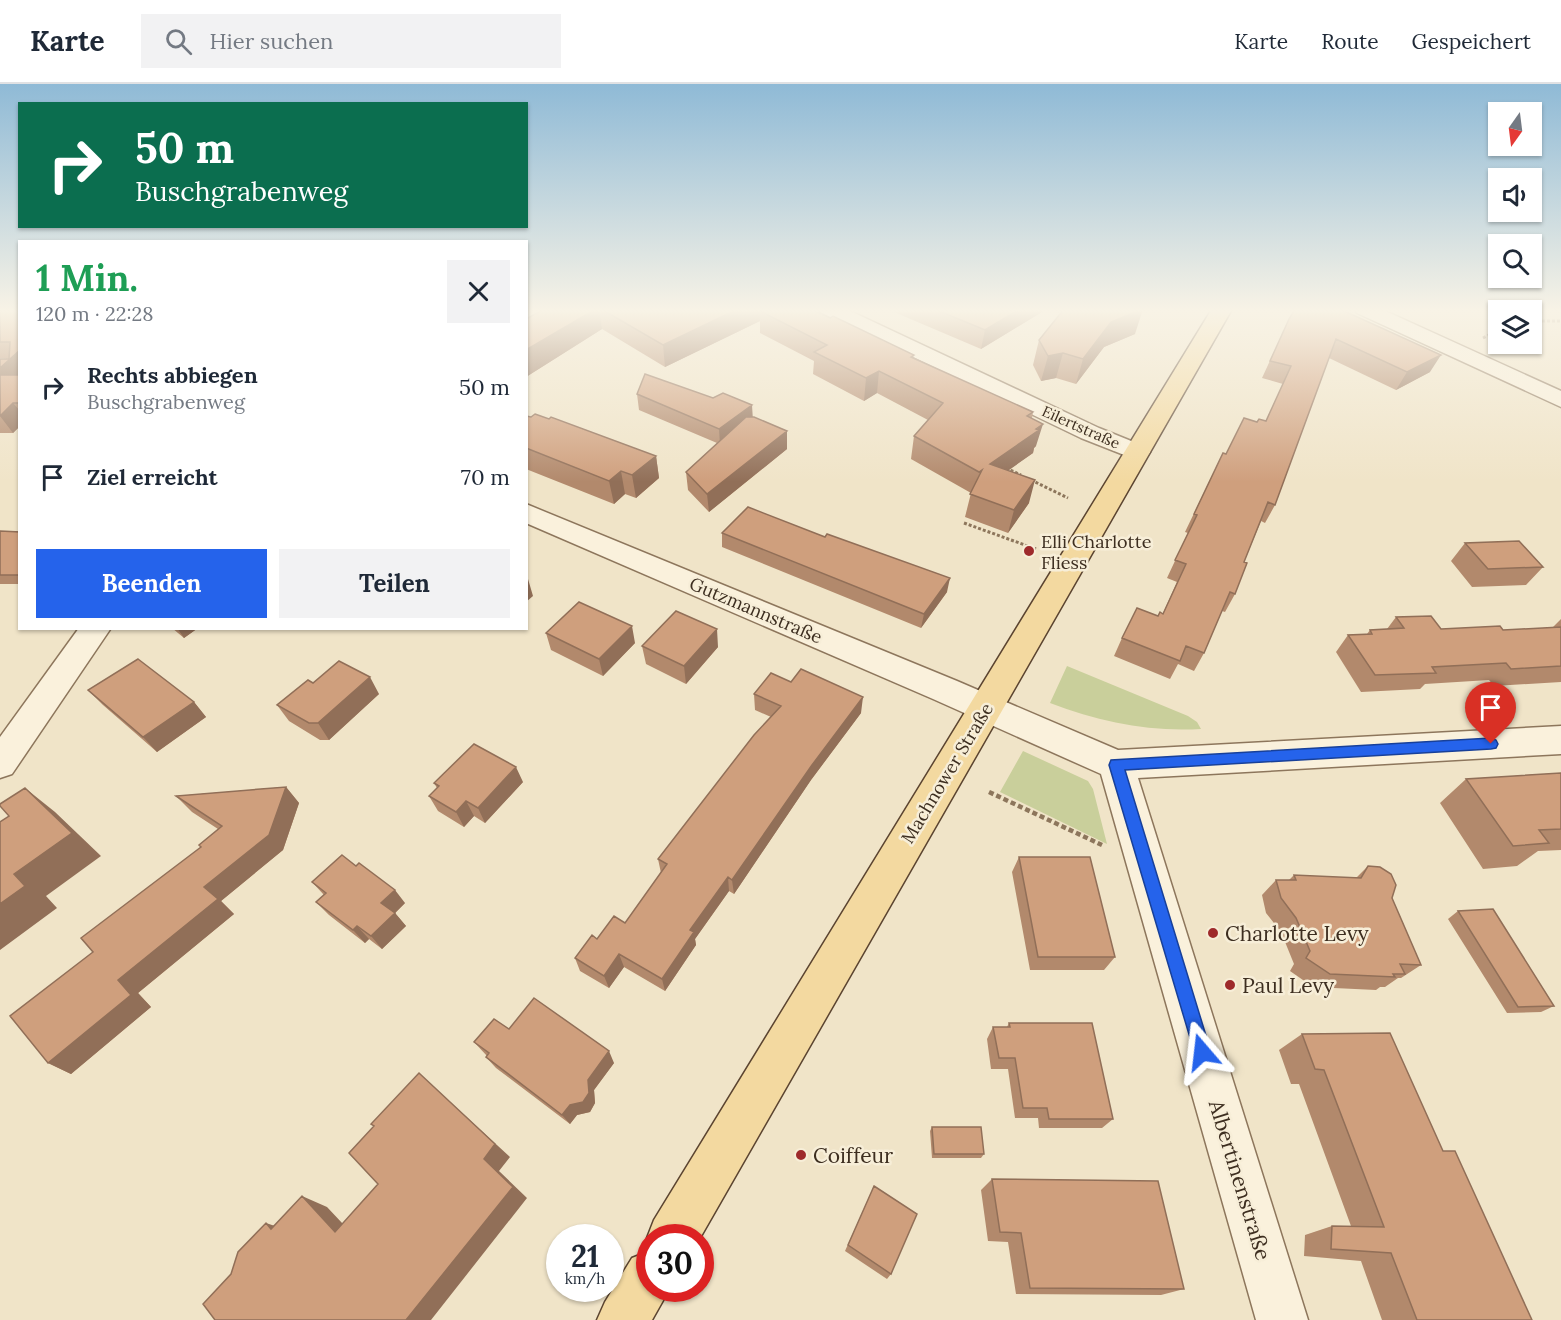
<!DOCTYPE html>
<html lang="de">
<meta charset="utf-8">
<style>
body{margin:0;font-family:Lora,serif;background:#f2f2f3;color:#1f2937;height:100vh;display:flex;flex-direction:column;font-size:22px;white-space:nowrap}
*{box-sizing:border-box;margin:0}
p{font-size:20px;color:#747a83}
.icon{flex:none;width:33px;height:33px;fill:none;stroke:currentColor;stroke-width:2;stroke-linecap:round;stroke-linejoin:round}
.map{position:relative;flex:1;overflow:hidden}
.side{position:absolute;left:18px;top:156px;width:510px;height:390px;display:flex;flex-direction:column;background:#fff;border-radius:0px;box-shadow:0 2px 4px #0004}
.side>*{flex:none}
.top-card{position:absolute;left:18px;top:18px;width:510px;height:126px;border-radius:0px;box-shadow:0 2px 4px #0004;background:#0b6e4f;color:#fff;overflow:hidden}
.needle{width:39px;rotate:194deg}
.tools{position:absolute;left:1488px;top:18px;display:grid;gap:12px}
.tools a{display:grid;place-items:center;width:54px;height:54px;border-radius:0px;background:#fff;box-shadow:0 2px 4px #0004;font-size:30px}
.speed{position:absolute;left:546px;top:1140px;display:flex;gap:12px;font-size:30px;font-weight:700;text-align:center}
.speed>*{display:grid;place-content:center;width:78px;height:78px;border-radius:50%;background:#fff;box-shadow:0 2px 4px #0004;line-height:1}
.speed small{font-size:15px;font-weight:400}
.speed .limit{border:9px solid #d22;background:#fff;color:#111}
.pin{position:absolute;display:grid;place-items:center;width:51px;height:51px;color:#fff;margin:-62px -26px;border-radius:50% 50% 50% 0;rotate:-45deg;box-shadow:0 0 6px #0007}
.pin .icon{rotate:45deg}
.me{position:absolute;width:66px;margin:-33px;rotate:343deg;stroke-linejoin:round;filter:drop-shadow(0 0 4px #0008)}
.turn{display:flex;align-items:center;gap:21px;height:126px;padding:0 18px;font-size:27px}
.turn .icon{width:78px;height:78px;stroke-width:2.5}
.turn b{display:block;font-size:42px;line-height:51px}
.round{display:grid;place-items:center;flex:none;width:63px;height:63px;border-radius:0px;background:#f2f2f3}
.head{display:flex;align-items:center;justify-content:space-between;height:102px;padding:0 18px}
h1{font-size:36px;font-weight:700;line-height:45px;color:#1e9e55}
.primary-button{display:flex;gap:12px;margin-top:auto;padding:12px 18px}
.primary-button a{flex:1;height:69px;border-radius:0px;background:#2563eb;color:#fff;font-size:24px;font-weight:700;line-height:69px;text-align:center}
.primary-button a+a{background:#f2f2f3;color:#1f2937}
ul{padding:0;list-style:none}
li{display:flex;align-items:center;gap:18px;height:90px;padding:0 18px}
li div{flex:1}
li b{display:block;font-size:22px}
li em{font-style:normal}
header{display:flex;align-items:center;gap:36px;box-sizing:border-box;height:84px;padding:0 30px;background:#fff;border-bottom:2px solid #e0e1e3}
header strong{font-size:28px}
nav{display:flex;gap:33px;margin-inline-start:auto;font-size:21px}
.search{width:420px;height:54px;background:#f2f2f3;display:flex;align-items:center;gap:15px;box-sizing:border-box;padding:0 21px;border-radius:0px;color:#747a83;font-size:22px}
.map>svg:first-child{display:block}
.green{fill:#c9cf9b}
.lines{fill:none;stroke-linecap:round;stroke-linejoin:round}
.minor-casing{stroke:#8d765c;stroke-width:3}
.major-casing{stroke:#5b4430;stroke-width:3}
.path-far1{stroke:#8d765c;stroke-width:3;stroke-dasharray:3 2;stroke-linecap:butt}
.path{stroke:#8d765c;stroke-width:4.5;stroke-dasharray:5 3;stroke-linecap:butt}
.minor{fill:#faf1dc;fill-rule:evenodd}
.major{fill:#f3d9a0;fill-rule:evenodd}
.wall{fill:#b2896c}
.shaded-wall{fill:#916f58}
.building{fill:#cf9f7d;stroke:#916f58;stroke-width:1.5}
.route{fill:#2563eb;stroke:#184099;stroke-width:1.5}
.poi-dot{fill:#9e2a2b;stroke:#f7eed8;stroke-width:2}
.labels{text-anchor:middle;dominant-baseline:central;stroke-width:5;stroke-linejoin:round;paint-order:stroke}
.far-street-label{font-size:15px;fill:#3d2e20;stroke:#f7eed8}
.poi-label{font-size:18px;fill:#3d2e20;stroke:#f7eed8;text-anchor:start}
.street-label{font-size:18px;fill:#3d2e20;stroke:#f7eed8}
.near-poi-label{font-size:21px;fill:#3d2e20;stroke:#f7eed8;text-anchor:start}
.near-street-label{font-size:21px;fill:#3d2e20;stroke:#f7eed8}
</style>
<header>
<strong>Karte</strong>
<div class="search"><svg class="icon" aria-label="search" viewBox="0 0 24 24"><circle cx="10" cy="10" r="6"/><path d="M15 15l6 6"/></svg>Hier suchen</div>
<nav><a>Karte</a><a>Route</a><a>Gespeichert</a></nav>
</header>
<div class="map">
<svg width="1561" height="1236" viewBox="0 0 1561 1236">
<rect width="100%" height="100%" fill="#f0e4c8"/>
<path class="green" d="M1067 582 1188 632 1197 638 1201 645C1148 648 1100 638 1050 619Z
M1023 667 1088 697 1093 705 1107 760 1000 708Z"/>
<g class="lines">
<g class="minor-casing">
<path id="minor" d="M819 225H846L1099 344 1146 363 1150 368 1146 373 1137 376 1081 354 822 229Z
M1354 225H1381L1561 307V323L1357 229Z
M526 420 957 597 1118 666 1561 642V670L1138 694 1308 1236H1256L1101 690 933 615 526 439Z
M79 544H111L12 690 0 694V653Z"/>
</g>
<g class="major-casing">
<path id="major" d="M1212 225H1232L700 1154H650V1160L647 1154 654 1136Z
M650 1167V1204H670L652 1236H597L605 1218 632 1174Z"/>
</g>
<path class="path-far1" d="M1532 237H1561
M1483 254 1498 246
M1006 384 1021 391
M1031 396 1068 414
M964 439 1036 465"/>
<path class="path" d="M989 708 1102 761"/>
<use href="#minor" class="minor"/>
<use href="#major" class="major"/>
</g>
<path class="wall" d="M0 225H20V342L13 349H0V275L9 274H0Z
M539 225H811L914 271 913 274 1033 328 1032 334 1036 362 1034 364 1033 369 1008 386 1029 419 1008 449 965 433 971 409 911 375 914 352 928 336 877 309 864 317 813 290 814 277 760 249V237L665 283 602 245 526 293V235L540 227Z
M887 225H1047L981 265Z
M1557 225H1561V230Z
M1289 235 1430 288 1396 306 1329 274 1275 421 1265 439 1261 437 1244 478 1235 510 1225 528 1222 527 1204 569 1194 587 1178 580 1170 595 1114 572 1122 554 1163 529 1177 498 1167 494 1188 449 1185 448 1223 369 1226 370 1257 338 1266 337 1283 300 1262 294Z
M1135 250 1104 263 1076 300 1056 294 1041 297 1033 281 1039 256Z
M637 310 753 333 787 347V365L709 428 688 406 686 388 717 359 639 326Z
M526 332 656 372 659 394 636 414 625 410 614 420 526 385Z
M0 447 20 448V500H0Z
M722 449 947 508 921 544 722 463Z
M1465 459 1543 483 1526 501 1472 503 1451 477Z
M1396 533 1441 545 1503 546 1552 544 1561 535V598L1494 602 1489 596 1425 600 1420 605 1361 608 1336 568 1348 551 1367 550 1370 546 1387 545Z
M172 544H198L184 554Z
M546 549 635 559 603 592 551 566Z
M642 562 718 563 686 600 646 580Z
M313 599 379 610 329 656H320L289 637 277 621Z
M88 606 194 618 206 633 157 668 103 621Z
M754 610 861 629 811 696 734 810 729 807 695 855 696 861 665 907 624 883 609 904 580 887 575 874 597 855 625 839 661 789 658 775 771 633 755 626Z
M1561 689V766L1538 767 1517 782 1483 785 1440 719 1466 695Z
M523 698 485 739 474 732 464 743 438 727 429 712 437 704 434 699Z
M286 703 299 719 283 766 221 817 234 830 138 909 151 923 71 990 48 979 93 868 201 763 218 745 192 728 176 712Z
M1019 773 1115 873 1104 886H1030L1012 788Z
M1368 782 1392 814 1421 881 1401 894H1398L1385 903H1380L1376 906 1313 903 1290 887 1294 880 1281 848 1266 829 1262 811 1276 796H1289L1294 791 1356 794Z
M312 798 405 819 395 829 406 842 382 865 369 855 365 859 329 831 316 818 324 811Z
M1458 827 1554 922 1541 928 1507 929 1448 835Z
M1009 939 1113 1035 1102 1044H1039L1038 1034H1015L1008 985H991L987 955 993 943H1007Z
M509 945 614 979 594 1006 595 1019 590 1028 577 1031 570 1040 496 984 486 973 487 972 474 958Z
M1302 950 1443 1067 1532 1236H1382L1361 1177 1304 1172 1305 1151 1332 1142H1351L1299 1000H1291L1279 966Z
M932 1043 984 1070 981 1074H932L930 1047Z
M992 1095 1184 1205 1161 1211 1016 1210 1008 1158 988 1157 981 1106Z
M874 1102 891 1190 887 1195 845 1167Z"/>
<path class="shaded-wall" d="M596 225H599L602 245 526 293V266Z
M738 225H769L760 227V237L665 283 663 261Z
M1020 225H1047L981 265 985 246Z
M1143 225 1135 250 1104 263 1076 300 1083 275 1111 238Z
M20 266V294L0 301V284Z
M1063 269 1056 294 1041 297 1048 272Z
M1441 271 1430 288 1396 306 1407 288Z
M879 287 877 309 864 317 866 294Z
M13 319 20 327V342L13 349 0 332Z
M752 321 753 337 720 361 719 345Z
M1043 340 1036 362 1034 364 1033 369 985 403 990 380Z
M787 347V365L709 428 707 410Z
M656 372 659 394 636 414 632 391Z
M621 387 625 410 614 420 609 397Z
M1035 396 1029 419 1008 449 1014 426Z
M950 494 947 508 921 544 924 530Z
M528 495 533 512 526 518V496Z
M632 542 635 559 603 592 599 575Z
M177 544H198L184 554Z
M717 545 718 563 686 600 684 582Z
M370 593 379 610 329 656 318 639Z
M863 613 861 629 811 696 734 810 732 796 812 681Z
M194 618 206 633 157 668 143 653Z
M516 683 523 698 485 739 478 724Z
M286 703 299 719 283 766 221 817 234 830 138 909 151 923 71 990 48 979 118 896 204 803Z
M25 704 55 728 101 772 46 812 57 824 0 866V820L14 790Z
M466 717 474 732 464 743 456 728Z
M728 793 729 807 695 855 696 861 665 907 662 895 690 846Z
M395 806 405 819 395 829 406 842 382 865 371 852 381 819Z
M357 842 369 855 365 859 353 846Z
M619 870 624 883 609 904 604 892Z
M609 967 614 979 594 1006 595 1019 590 1028 577 1031 570 1040 562 1031Z
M436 1005 510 1073 499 1087 527 1114 431 1236H406Z
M302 1112 327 1123 359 1157 335 1148Z
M266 1139 293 1148 271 1145Z"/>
<path class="building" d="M0 225H20V266L0 284V275H9L10 258H0Z
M544 225H596L526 266V235Z
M601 225H738L663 261Z
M761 225H811L830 234 833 232 914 271 911 273 1033 328 1027 332 1043 340 1036 345 1039 346 990 380 1035 396 1014 426 970 410 982 386 979 388 914 352 943 319 879 287 866 294 814 268 827 261 760 227Z
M934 225H1020L985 246Z
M1064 225H1143L1111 238 1083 275 1063 269 1048 272 1039 256Z
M1295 225H1340L1441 271 1407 288 1336 255 1275 421 1268 418 1244 478 1247 479 1235 510 1230 508 1204 569 1186 562 1180 577 1122 554 1137 524 1158 532 1160 528 1163 530 1186 480 1175 476 1197 431 1194 430 1223 369 1226 370 1244 334 1257 338 1259 335 1266 337 1291 282 1270 277 1289 235Z
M645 290 713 314 723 309 752 321 719 345 637 310Z
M0 291H20V319H13L0 332Z
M535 330 549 335 551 333 656 372 632 391 621 387 609 397 526 364V332L531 333Z
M746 333H754L787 347 707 410 686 388Z
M748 423 825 453 827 450 950 494 924 530 722 449Z
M0 447 20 448V491H0Z
M1519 457 1543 483 1488 485 1465 459Z
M579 518 632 542 599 575 546 549Z
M676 527 717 545 684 582 642 562Z
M1431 532 1441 545 1500 542 1503 546 1561 543V582L1511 585 1506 579 1432 583 1436 589 1375 591 1348 551 1372 550 1370 546 1404 544 1396 533Z
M138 575 194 618 143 653 88 606Z
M339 577 370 593 318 639H309L277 621 308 596 313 599Z
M801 585 863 613 812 681 732 796 728 793 690 846 694 848 662 895 619 870 604 892 575 874 592 851 597 855 614 832 625 839 667 780 658 775 754 651 781 622 754 610 771 589 791 598Z
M474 660 516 683 478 724 466 717 456 728 429 712 439 702 434 699Z
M1561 689V745L1539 746 1549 759 1513 762 1466 695Z
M286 703 269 751 204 803 218 815 118 896 131 911 48 979 10 932 93 868 81 854 201 763 199 761 222 742 176 712Z
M25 704 72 749 14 790 25 802 0 820V738L9 732 0 722V720Z
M342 771 356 782 359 779 395 806 381 819 395 829 371 852 357 842 353 846 316 818 326 809 312 798Z
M1019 773H1090L1115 873H1038Z
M1368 782 1380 783 1391 790 1396 801 1392 814 1421 881 1400 880 1405 890H1393L1395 893 1330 890 1306 874 1310 867 1296 834 1281 814 1276 796H1296L1294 791 1361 794Z
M1493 825 1554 922 1518 923 1458 827Z
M534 914 609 967 588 996 589 1009 583 1018 570 1021 562 1031 486 973 489 969 474 958 494 935 509 945Z
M1009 939H1092L1113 1035H1049L1047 1024H1023L1015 974H999L993 943H1010Z
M1390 949 1443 1067H1455L1532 1236H1417L1391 1169 1331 1165 1332 1142 1384 1143 1324 986 1315 985 1302 950Z
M419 989 495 1060 484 1075 513 1103 406 1236H215L203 1220 231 1190 238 1168 266 1139 271 1145 302 1112 335 1148 378 1100 349 1069 374 1042 371 1040Z
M932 1043H981L984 1070H934Z
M992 1095 1158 1097 1184 1205 1030 1204 1021 1149 1000 1148Z
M874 1102 917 1130 891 1190 848 1161Z"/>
<linearGradient id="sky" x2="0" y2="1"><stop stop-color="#8fbad6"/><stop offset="0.57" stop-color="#f8f3e6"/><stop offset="1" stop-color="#f8f3e6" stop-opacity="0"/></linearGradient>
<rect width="1561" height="398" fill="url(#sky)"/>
<path class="route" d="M1491 654 1496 656 1498 660 1496 664 1491 665 1125 686 1211 968 1208 974 1202 977 1196 974 1109 681 1111 676Z"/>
<g class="poi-dot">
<circle cx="1029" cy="467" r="6"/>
<circle cx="1213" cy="849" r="6"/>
<circle cx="1230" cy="901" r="6"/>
<circle cx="801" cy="1071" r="6"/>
</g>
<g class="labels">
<g class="far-street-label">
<text transform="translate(1081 343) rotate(24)">Eilertstraße</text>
</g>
<g class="poi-label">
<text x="1041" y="457">Elli Charlotte<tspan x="1041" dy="21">Fliess</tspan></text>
</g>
<g class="street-label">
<text transform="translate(756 526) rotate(23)">Gutzmannstraße</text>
<text transform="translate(947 689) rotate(-59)">Machnower Straße</text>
</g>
<g class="near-poi-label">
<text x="1225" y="849">Charlotte Levy</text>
<text x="1242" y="901">Paul Levy</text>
<text x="813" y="1071">Coiffeur</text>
</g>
<g class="near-street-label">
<text transform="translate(1240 1096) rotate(73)">Albertinenstraße</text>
</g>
</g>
</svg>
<div class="tools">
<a><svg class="needle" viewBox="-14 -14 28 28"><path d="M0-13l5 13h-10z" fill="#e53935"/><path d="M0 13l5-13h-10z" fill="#747a83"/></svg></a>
<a><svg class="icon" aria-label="sound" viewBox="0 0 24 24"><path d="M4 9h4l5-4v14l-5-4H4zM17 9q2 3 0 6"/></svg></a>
<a><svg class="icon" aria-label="search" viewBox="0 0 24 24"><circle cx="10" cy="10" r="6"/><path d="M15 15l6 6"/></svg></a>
<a><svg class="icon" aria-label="layers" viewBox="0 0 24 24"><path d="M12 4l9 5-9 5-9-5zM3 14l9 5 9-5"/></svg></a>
</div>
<div class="speed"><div>21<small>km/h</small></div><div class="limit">30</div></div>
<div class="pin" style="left:1491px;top:660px;background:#d93025"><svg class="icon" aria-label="arrive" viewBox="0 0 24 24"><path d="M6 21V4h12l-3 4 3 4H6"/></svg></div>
<svg class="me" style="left:1202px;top:968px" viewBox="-20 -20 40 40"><path d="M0-17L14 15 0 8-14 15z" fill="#2563eb" stroke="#fff" stroke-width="4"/></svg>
<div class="top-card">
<div class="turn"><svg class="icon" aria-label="right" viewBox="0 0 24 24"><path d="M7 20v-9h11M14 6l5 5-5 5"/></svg><div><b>50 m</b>Buschgrabenweg</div></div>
</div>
<section class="side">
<div class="head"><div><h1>1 Min.</h1><p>120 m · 22:28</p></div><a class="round"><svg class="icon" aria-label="close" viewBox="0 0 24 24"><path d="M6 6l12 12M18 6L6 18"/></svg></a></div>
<ul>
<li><svg class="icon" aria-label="right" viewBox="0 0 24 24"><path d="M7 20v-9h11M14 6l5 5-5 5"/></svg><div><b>Rechts abbiegen</b><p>Buschgrabenweg</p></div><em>50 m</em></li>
<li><svg class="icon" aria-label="arrive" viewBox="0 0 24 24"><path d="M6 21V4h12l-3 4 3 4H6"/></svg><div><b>Ziel erreicht</b></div><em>70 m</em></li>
</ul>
<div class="primary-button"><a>Beenden</a><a>Teilen</a></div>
</section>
</div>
